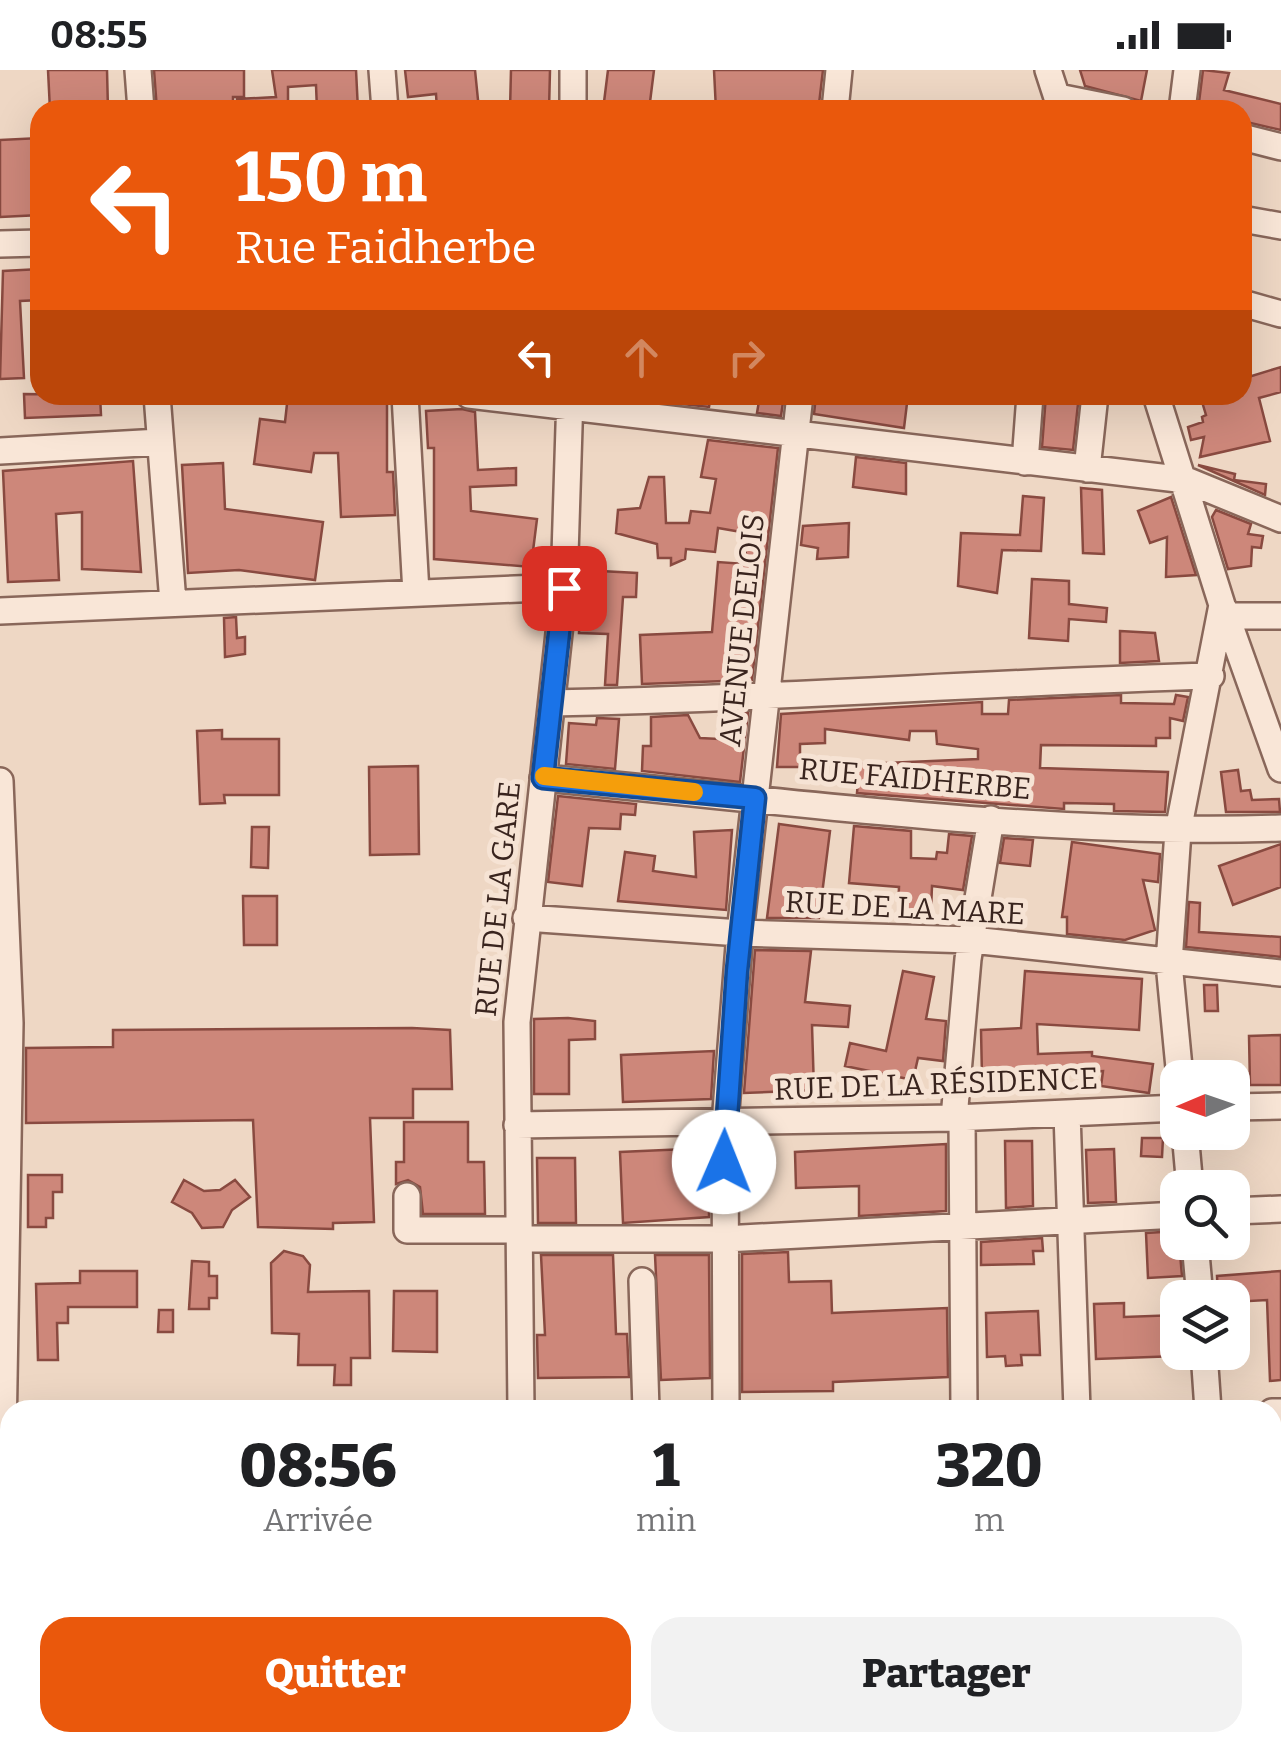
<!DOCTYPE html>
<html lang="fr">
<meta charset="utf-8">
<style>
body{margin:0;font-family:Bitter,serif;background:#f2f2f2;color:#202124;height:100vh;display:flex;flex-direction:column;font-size:38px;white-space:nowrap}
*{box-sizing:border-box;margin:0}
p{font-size:32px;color:#757577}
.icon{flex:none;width:55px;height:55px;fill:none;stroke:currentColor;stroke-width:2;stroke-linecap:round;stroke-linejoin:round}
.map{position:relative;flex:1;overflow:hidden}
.sheet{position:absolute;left:0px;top:1330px;width:1282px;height:352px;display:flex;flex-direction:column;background:#fff;border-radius:30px 30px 0 0;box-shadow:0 10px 40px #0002}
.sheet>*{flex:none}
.banner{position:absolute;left:30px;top:30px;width:1222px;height:305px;border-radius:30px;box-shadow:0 10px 40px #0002;background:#ea580c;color:#fff;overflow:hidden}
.needle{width:65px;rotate:268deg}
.tools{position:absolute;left:1160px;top:990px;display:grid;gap:20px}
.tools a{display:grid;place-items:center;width:90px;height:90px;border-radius:20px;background:#fff;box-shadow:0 10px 40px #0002;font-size:50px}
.pin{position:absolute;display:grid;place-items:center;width:85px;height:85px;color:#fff;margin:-42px;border-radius:20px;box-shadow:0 5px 15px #0006}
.me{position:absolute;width:110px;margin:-55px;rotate:1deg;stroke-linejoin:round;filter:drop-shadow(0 0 8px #0008)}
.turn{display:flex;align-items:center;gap:35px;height:210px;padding:0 40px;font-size:45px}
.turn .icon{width:130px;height:130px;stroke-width:2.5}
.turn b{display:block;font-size:70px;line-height:85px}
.lanes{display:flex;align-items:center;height:95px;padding:0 40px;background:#0003;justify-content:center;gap:50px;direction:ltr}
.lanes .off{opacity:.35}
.eta{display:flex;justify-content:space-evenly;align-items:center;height:170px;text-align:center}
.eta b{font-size:60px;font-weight:800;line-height:70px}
.action{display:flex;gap:20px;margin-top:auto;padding:20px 40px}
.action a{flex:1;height:115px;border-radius:30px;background:#ea580c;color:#fff;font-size:40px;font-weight:800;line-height:115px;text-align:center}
.action a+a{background:#f2f2f2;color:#202124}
.status{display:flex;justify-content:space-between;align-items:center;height:70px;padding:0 50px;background:#fff;direction:ltr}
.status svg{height:28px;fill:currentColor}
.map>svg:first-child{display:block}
.building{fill:#cd877a;stroke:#894a40;stroke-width:2.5}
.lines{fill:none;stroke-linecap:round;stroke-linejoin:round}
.minor-casing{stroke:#89675a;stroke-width:30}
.minor{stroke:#f9e6d7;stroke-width:25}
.route-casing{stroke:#114b97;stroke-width:25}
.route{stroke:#1a73e8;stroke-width:18}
.slow{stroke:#f59e0b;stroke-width:18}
.labels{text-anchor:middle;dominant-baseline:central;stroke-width:10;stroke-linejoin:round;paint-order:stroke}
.street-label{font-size:30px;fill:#39241e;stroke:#f6e3d4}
</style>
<div class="status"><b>08:55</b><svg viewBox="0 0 49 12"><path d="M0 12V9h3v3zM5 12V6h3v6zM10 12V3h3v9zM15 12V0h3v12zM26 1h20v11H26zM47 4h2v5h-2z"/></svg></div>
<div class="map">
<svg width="1281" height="1681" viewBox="0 0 1281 1681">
<rect width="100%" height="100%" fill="#eed7c4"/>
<path class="building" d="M48 0H107L108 40H50Z
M154 0H244V27H233V39L157 40Z
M272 0H356L358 40H317L316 15 288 17V40H237V29L276 27Z
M405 0H475L479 40H437L436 24 408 27Z
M511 0H550L549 40H510Z
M608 0H654L649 40H603Z
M714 0H823L819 34H808V40H716Z
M1080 0H1147L1141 31 1085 16Z
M1203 0 1229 3 1224 20 1281 34V60L1242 51V40H1198Z
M40 68V145L0 147V70Z
M40 199V230L20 231 24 308 0 309 3 201Z
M1281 297V322L1259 328 1270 371 1200 387 1204 367 1191 370 1188 357 1203 352 1202 347 1206 345 1200 325H1242V309Z
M24 324 100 325 101 345 25 348Z
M288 325H387V402H393L395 445 341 447 338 383H314L311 402 254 394 260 349 285 352Z
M663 325H711L709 337 662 332Z
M760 325H784L781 346 757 343Z
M816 325H908L904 358 814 344Z
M1046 325H1079L1073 380 1042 377Z
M462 339 475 342 478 400 516 398V415L470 417 471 441 537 449 531 497 434 489V378H428L426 341Z
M708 370 778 378 752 610 642 614 640 565 712 562 718 492 745 494 747 463 718 458 715 482 686 479 685 489 671 495V488H658L657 474 616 463 618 440 640 438 649 407H664L666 453H689L691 441 710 443 716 409 701 407Z
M856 387 906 393V424L853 417Z
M133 391 141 502 82 499V442L56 444 59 510 8 512 3 401Z
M223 393 225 439 323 452 315 510 239 500 188 503 182 395Z
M1198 395 1235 404 1234 410 1266 414 1265 425Z
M1081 418 1102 420 1104 484 1083 483Z
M1023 426 1044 428 1041 481 1002 480 997 523 958 516 961 463 1020 465Z
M1171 427 1196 505 1166 507 1167 467 1150 473 1138 441Z
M1216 440 1251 454 1248 464 1263 466 1261 478 1252 477 1251 496 1228 499 1212 447Z
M849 453 848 487 817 489 818 478 801 475 803 456Z
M582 500 637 503 636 527H623L617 615H605L608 564 579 563Z
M1032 509 1069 511V534L1107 538 1106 552 1069 549 1068 571 1029 568Z
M236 547 237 568 245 567V584L225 587 224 548Z
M1120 561 1155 563 1159 591 1120 593Z
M1121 625V633L1174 634 1176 625 1188 627 1183 651 1170 648V668H1156V676L1041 675 1040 698 1168 702 1165 742 1114 741V734L1064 733V739L857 723 858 711 841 709 840 695 978 689V679L937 674 936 661H910L909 670 825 659V673L800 674V697H777L781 644 982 632V644H1008L1009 630Z
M748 643 740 712 642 701 643 676H651V647L688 645 700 668 719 669 722 644Z
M597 648 619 649 615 699 566 694 569 653 596 655Z
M222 660V669H279V725H224L225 733 200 734 197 661Z
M418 696 419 784 370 785 369 697Z
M1238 700 1241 721 1250 720 1252 730 1279 729 1280 742H1226L1221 702Z
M558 726 636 734 635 745 621 744 620 759 589 758 582 816 548 812Z
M779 754 830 761 819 848H767Z
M854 756 911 761V788L936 789 937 782 947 783 949 764 972 766 963 820 932 816 931 841 898 840 899 817 849 813Z
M252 757H269L268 798 251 797Z
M732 760 726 840 618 831 625 782 655 786 653 801 696 807 694 762Z
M1004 768 1033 770 1030 796 1000 793Z
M1072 772 1160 784 1158 812 1143 810 1155 860 1125 870 1067 864V847H1062Z
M1281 774V817L1233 835 1219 796Z
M243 826H277V875H244Z
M1189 832 1200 833 1199 862 1281 867V887L1186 877Z
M755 880 811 881 805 932 850 936 848 957 812 955 814 1020 744 1023Z
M903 901 934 907 926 949 946 951 943 991 918 988 913 1010 845 996 850 973 886 981Z
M1025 901 1142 909 1139 960 1037 954 1038 984 1092 982V986L1153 994 1149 1023 1101 1016 1103 1001 982 1007 981 960 1021 958Z
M1204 915H1217L1218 941H1205Z
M568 948 595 951V969L569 970V1024H534V949Z
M412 958 450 960 452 1019H413V1048H370L374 1152 333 1153V1159L258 1157 253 1050 26 1053V978L113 977V960Z
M1281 965V1015H1250L1249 966Z
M714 981 711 1029 623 1032 621 985Z
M404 1052H468V1092H484L485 1144H423L420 1117 408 1110 396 1114V1092H404Z
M1142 1068H1163L1162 1087 1141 1086Z
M1005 1071H1032L1033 1136 1006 1138Z
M946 1074V1141L859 1146V1116L796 1118 795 1082Z
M709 1078V1147L623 1153 620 1082Z
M1114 1079 1116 1132 1088 1133 1086 1080Z
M537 1088H575L576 1153H538Z
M28 1105H62V1122H53V1148H46V1157H28Z
M184 1110 204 1121 220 1120 235 1110 250 1127 232 1140 223 1157 202 1158 192 1143 172 1132Z
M1178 1161 1182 1206 1148 1208 1146 1163Z
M1042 1168 1043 1181H1033L1034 1194 981 1195V1172Z
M284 1181 303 1186 310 1195 308 1222 369 1221 370 1288H351V1315H334L335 1295H298L299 1264 272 1263 271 1193Z
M788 1182 789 1212 831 1211 832 1243 947 1238 948 1307 833 1312V1321L742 1322V1184Z
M541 1185H613L616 1264H627L629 1307 538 1308 537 1265H545Z
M655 1185H709L710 1308 661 1310Z
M192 1191 209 1192V1206H217V1228H209V1239H189Z
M80 1201H137V1237H68V1253H57L58 1290H38L36 1214 80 1213Z
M1281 1201V1310L1270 1311 1267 1230 1232 1232V1228H1218L1217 1206Z
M394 1221H437V1282L393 1281Z
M1124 1233V1247L1178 1245V1286L1096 1289 1094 1234Z
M159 1240H173V1262H158Z
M1038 1241 1040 1285H1021L1022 1295 1006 1296 1005 1286 987 1287 986 1243Z"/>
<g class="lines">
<g class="minor-casing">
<path id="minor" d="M138 0 141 40
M382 0 385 40
M573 0V40
M1048 0 1061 40
M1058 27 1123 40
M835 40 839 0
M1182 40 1187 0
M1242 67 1281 77
M1242 149 1281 156
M0 174 40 173
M1242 233 1281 244
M157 325 173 533
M405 325 416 523
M469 325 1186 410 1281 449
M1156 325 1222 535 1178 761 1169 893 1180 1008
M0 381 160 372
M1025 392 1030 325
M1087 399 1095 325
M1224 539 1281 699
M0 541 564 517
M1226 546H1281
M552 633C772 629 991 612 1211 606
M543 708C788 731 1035 766 1281 758
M0 711 10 953 0 1548
M526 848 740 863 972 870 1281 903
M1232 1037 1281 1036
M1067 1043 1077 1340
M954 1048 968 889 991 749
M962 1048 964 1340
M517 1055 954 1048 1178 1038
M1185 1062 1190 1118
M407 1126V1160H519
M1232 1141 1281 1139
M519 1169H724L1178 1145
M1195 1172 1200 1228
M642 1211 646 1340
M1204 1282 1208 1340
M521 1340 517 952 564 517 570 325
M726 1340 725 1053 740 863 800 325
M1272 1342H1281
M143 1672 153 1681
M232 1672V1681
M387 1672V1681
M525 1672V1681
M1214 1672V1681
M728 1681V1672"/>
</g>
<use href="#minor" class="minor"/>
</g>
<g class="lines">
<g class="route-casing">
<path id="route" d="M564 518 543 708 755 728 737 901 724 1092"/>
</g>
<use href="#route" class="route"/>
<path class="slow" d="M544 706 694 722"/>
</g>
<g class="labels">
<g class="street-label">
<text transform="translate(742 560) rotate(-84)">AVENUE DELOIS</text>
<text transform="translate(915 709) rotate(5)">RUE FAIDHERBE</text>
<text transform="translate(498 829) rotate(-84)">RUE DE LA GARE</text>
<text transform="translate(905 838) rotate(3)">RUE DE LA MARE</text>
<text transform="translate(936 1014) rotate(-2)">RUE DE LA RÉSIDENCE</text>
</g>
</g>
</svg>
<div class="tools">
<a><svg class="needle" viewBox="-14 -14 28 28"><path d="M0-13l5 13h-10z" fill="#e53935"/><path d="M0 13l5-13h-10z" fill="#757577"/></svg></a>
<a><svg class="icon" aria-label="search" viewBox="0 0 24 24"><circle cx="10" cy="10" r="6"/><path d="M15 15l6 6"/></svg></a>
<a><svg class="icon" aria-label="layers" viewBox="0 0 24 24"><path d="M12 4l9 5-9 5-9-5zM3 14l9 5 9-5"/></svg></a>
</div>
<div class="pin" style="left:564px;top:518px;background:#d93025"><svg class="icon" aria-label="arrive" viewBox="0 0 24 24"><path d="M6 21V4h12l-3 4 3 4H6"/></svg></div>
<svg class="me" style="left:724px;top:1092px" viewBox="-20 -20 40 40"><circle r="19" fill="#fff"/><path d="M0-13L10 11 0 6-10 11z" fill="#1a73e8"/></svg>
<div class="banner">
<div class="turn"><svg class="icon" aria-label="left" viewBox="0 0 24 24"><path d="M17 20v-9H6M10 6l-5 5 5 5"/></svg><div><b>150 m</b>Rue Faidherbe</div></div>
<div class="lanes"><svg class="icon" aria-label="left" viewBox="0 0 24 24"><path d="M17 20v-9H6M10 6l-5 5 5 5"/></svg><svg class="icon off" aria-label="ahead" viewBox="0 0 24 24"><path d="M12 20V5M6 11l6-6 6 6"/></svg><svg class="icon off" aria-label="right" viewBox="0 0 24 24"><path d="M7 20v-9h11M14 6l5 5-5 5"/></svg></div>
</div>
<section class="sheet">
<div class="eta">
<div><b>08:56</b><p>Arrivée</p></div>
<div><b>1</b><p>min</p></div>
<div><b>320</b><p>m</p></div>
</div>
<div class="action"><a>Quitter</a><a>Partager</a></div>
</section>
</div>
